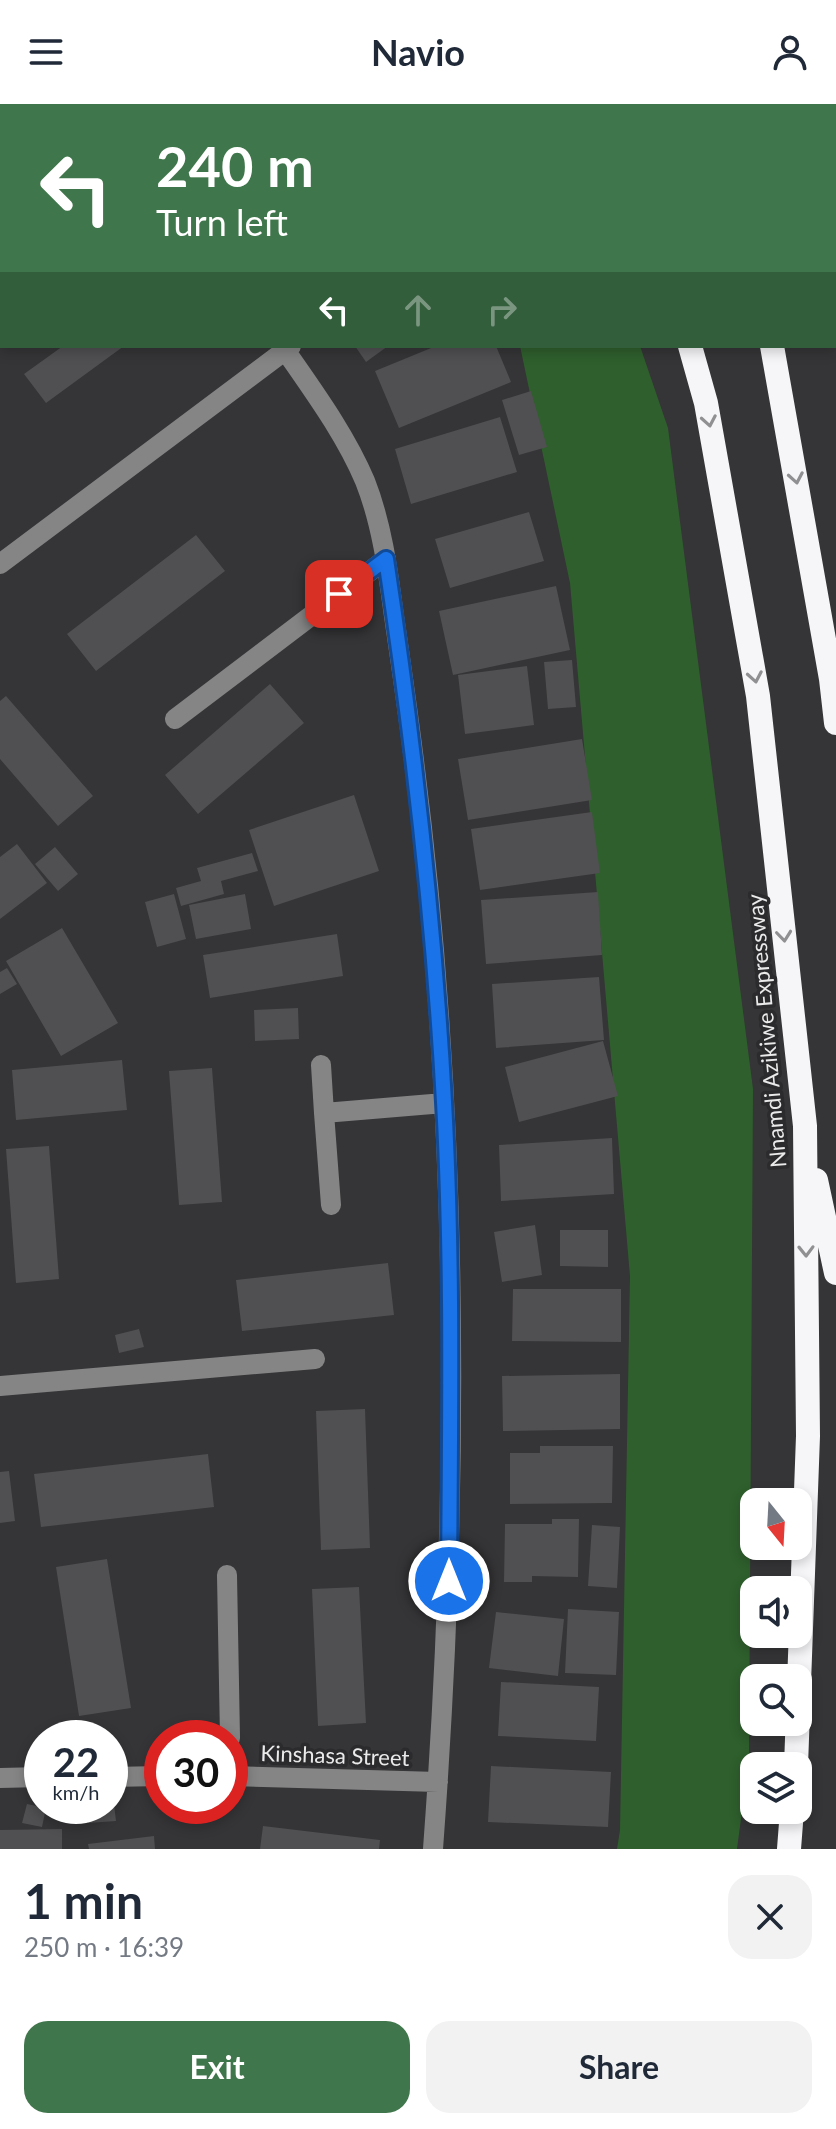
<!DOCTYPE html>
<meta charset="utf-8">
<style>
body{margin:0;font-family:Lato,sans-serif;background:#f2f2f3;color:#1f2937;height:100vh;display:flex;flex-direction:column;font-size:30px;white-space:nowrap}
*{box-sizing:border-box;margin:0}
p{font-size:26px;color:#747a83}
.icon{flex:none;width:44px;height:44px;fill:none;stroke:currentColor;stroke-width:2;stroke-linecap:round;stroke-linejoin:round}
.map{position:relative;height:1745px;overflow:hidden}
.side{display:flex;flex-direction:column;background:#fff;flex:1}
.side>*{flex:none}
.top-card{position:absolute;left:0px;top:0px;width:836px;height:244px;box-shadow:0 4px 12px #0003;background:#40764b;color:#fff;overflow:hidden}
.needle{width:52px;rotate:162deg}
.fabs{position:absolute;left:740px;top:1384px;display:grid;gap:16px}
.fabs a{display:grid;place-items:center;width:72px;height:72px;border-radius:16px;background:#fff;box-shadow:0 4px 12px #0003;font-size:40px}
.speed{position:absolute;left:24px;top:1616px;display:flex;gap:16px;font-size:40px;font-weight:700;text-align:center}
.speed>*{display:grid;place-content:center;width:104px;height:104px;border-radius:50%;background:#fff;box-shadow:0 4px 12px #0003;line-height:1}
.speed small{font-size:20px;font-weight:400}
.speed .limit{border:12px solid #d22;background:#fff;color:#111}
.pin{position:absolute;display:grid;place-items:center;width:68px;height:68px;color:#fff;margin:-34px;border-radius:16px;box-shadow:0 4px 12px #0006}
.me{position:absolute;width:88px;margin:-44px;rotate:0deg;stroke-linejoin:round;filter:drop-shadow(0 0 6px #0008)}
.turn{display:flex;align-items:center;gap:28px;height:168px;padding:0 24px;font-size:36px}
.turn .icon{width:104px;height:104px;stroke-width:2.5}
.turn b{display:block;font-size:56px;line-height:68px}
.lanes{display:flex;align-items:center;height:76px;padding:0 24px;background:#0003;justify-content:center;gap:40px;direction:ltr}
.lanes .off{opacity:.35}
.round{display:grid;place-items:center;flex:none;width:84px;height:84px;border-radius:24px;background:#f2f2f3}
.overview{display:flex;align-items:center;justify-content:space-between;height:136px;padding:0 24px}
h1{font-size:48px;font-weight:700;line-height:60px}
.cta{display:flex;gap:16px;margin-top:auto;padding:16px 24px}
.cta a{flex:1;height:92px;border-radius:24px;background:#40764b;color:#fff;font-size:32px;font-weight:700;line-height:92px;text-align:center}
.cta a+a{background:#f2f2f3;color:#1f2937}
header{display:flex;justify-content:space-between;align-items:center;height:104px;padding:0 24px;background:#fff;font-size:36px;font-weight:700}
.map>svg:first-child{display:block}
.green{fill:#2f5f2d}
.building{fill:#504f51}
.lines{fill:none;stroke-linecap:round;stroke-linejoin:round}
.minor{stroke:#858586;stroke-width:20}
.highway{stroke:#f6f5f8;stroke-width:24}
.oneway{stroke:#909092}
.route-casing{stroke:#114b97;stroke-width:20}
.route{stroke:#1a73e8;stroke-width:14}
.labels{text-anchor:middle;dominant-baseline:central;stroke-width:7;stroke-linejoin:round;paint-order:stroke}
.street-label{font-size:22px;fill:#eaeaeb;stroke:#2b2a2c}
</style>
<header><svg class="icon" aria-label="menu" viewBox="0 0 24 24"><path d="M4 6h16M4 12h16M4 18h16"/></svg>Navio<svg class="icon" aria-label="person" viewBox="0 0 24 24"><circle cx="12" cy="8" r="4"/><path d="M4 21q1-7 8-7t8 7"/></svg></header>
<div class="map">
<svg width="836" height="1745" viewBox="0 0 836 1745">
<rect width="100%" height="100%" fill="#353436"/>
<path class="green" d="M0 0H249L2 2 0 187Z
M520 242H640L668 324 753 985 749 1654 737 1745H617L620 1726 630 1172 570 479Z"/>
<path class="building" d="M63 242H124L46 299 24 270Z
M355 242H388L366 258Z
M436 242H496L511 278 399 324 375 267Z
M531 287 547 343 519 351 502 296Z
M500 313 517 368 411 400 395 345Z
M529 408 544 457 450 484 435 435Z
M196 431 225 467 96 567 67 530Z
M556 482 570 546 453 571 439 507Z
M572 556 576 603 548 605 544 558Z
M527 562 534 621 465 630 458 571Z
M270 580 304 619 198 710 165 671Z
M6 592 93 692 58 722 0 655V597Z
M582 635 592 696 468 716 458 655Z
M354 691 379 767 274 802 249 726Z
M592 708 600 769 480 786 471 725Z
M17 740 47 779 0 815V753Z
M55 743 78 770 58 787 35 760Z
M252 749 258 767 221 777 224 790 181 802 176 784 201 777 197 764Z
M598 788 602 851 486 860 481 796Z
M174 790 186 835 157 843 145 798Z
M245 790 251 825 196 835 189 801Z
M62 824 118 919 61 952 6 857Z
M337 830 343 872 210 894 203 851Z
M7 864 17 880 0 890V868Z
M599 873 604 936 496 944 492 880Z
M298 904 299 935 255 937 254 906Z
M603 937 618 992 519 1018 505 963Z
M122 956 127 1006 16 1016 12 966Z
M212 964 222 1098 179 1101 169 967Z
M612 1034 614 1090 501 1097 499 1041Z
M49 1042 59 1175 16 1179 6 1045Z
M535 1121 542 1171 502 1178 494 1128Z
M560 1126H608V1163L560 1162Z
M388 1159 394 1211 242 1227 236 1176Z
M513 1185H621V1238L512 1237Z
M139 1225 144 1243 119 1249 115 1231Z
M620 1270V1325L503 1327 502 1272Z
M365 1305 370 1444 321 1446 316 1307Z
M540 1342H613L612 1399 510 1400V1349H540Z
M208 1350 214 1403 41 1423 34 1370Z
M9 1367 15 1417 0 1419V1368Z
M552 1415H579L578 1473 532 1472V1478H504L505 1420H552Z
M592 1421 620 1423 617 1484 588 1482Z
M107 1455 131 1604 79 1612 56 1463Z
M359 1483 366 1619 318 1622 312 1485Z
M568 1505 619 1508 616 1571 565 1569Z
M496 1508 564 1515 558 1572 489 1564Z
M501 1578 599 1583 596 1637 498 1632Z
M491 1662 611 1668 608 1723 488 1718Z
M27 1700 46 1704 42 1723 22 1719Z
M114 1700 116 1717 88 1719 86 1703Z
M263 1722 380 1736 379 1745H260Z
M62 1725V1745H0V1726Z
M154 1732 155 1745H89L88 1740Z"/>
<g class="lines">
<path class="minor" d="M308 2 311 0
M0 234 2 232
M285 246C314 288 345 330 365 377 382 420 388 467 394 512 401 560 408 608 414 657 460 1017 460 1383 433 1745
M0 460 291 242
M175 615 386 455
M321 961 324 1009
M331 1101 324 1009 444 999
M0 1282 315 1255
M227 1471 230 1634
M230 1649V1672
M230 1672 438 1678
M110 1673 162 1672
M0 1674 42 1673"/>
<path class="highway" d="M617 0 618 2
M715 0 716 2
M824 0 825 2
M834 37 836 46
M690 242 706 299 758 592 805 1022 808 1332 796 1662
M772 242 831 575 836 619
M816 1076 836 1169
M789 1745 792 1706"/>
</g>
<defs><path id="oneway-chevron" d="M-2-3.5L2.5 0L-2 3.5" fill="none" stroke-width="1.6" stroke-linecap="round" stroke-linejoin="round" transform="scale(2)"/></defs>
<g class="oneway">
<use href="#oneway-chevron" transform="translate(709 317) rotate(80)"/>
<use href="#oneway-chevron" transform="translate(796 374) rotate(80)"/>
<use href="#oneway-chevron" transform="translate(755 573) rotate(80)"/>
<use href="#oneway-chevron" transform="translate(784 832) rotate(84)"/>
<use href="#oneway-chevron" transform="translate(806 1147) rotate(89)"/>
</g>
<g class="lines">
<g class="route-casing">
<path id="route" d="M339 490 386 455C413 635 434 816 444 998 453 1157 450 1318 449 1477"/>
</g>
<use href="#route" class="route"/>
</g>
<g class="labels">
<g class="street-label">
<text transform="translate(766 927) rotate(-95)">Nnamdi Azikiwe Expressway</text>
<text transform="translate(335 1651) rotate(2)">Kinshasa Street</text>
</g>
</g>
</svg>
<div class="fabs">
<a><svg class="needle" viewBox="-14 -14 28 28"><path d="M0-13l5 13h-10z" fill="#e53935"/><path d="M0 13l5-13h-10z" fill="#747a83"/></svg></a>
<a><svg class="icon" aria-label="sound" viewBox="0 0 24 24"><path d="M4 9h4l5-4v14l-5-4H4zM17 9q2 3 0 6"/></svg></a>
<a><svg class="icon" aria-label="search" viewBox="0 0 24 24"><circle cx="10" cy="10" r="6"/><path d="M15 15l6 6"/></svg></a>
<a><svg class="icon" aria-label="layers" viewBox="0 0 24 24"><path d="M12 4l9 5-9 5-9-5zM3 14l9 5 9-5"/></svg></a>
</div>
<div class="speed"><div>22<small>km/h</small></div><div class="limit">30</div></div>
<div class="pin" style="left:339px;top:490px;background:#d93025"><svg class="icon" aria-label="arrive" viewBox="0 0 24 24"><path d="M6 21V4h12l-3 4 3 4H6"/></svg></div>
<svg class="me" style="left:449px;top:1477px" viewBox="-20 -20 40 40"><circle r="17" fill="#1a73e8" stroke="#fff" stroke-width="3"/><path d="M0-11L8 9 0 5-8 9z" fill="#fff"/></svg>
<div class="top-card">
<div class="turn"><svg class="icon" aria-label="left" viewBox="0 0 24 24"><path d="M17 20v-9H6M10 6l-5 5 5 5"/></svg><div><b>240 m</b>Turn left</div></div>
<div class="lanes"><svg class="icon" aria-label="left" viewBox="0 0 24 24"><path d="M17 20v-9H6M10 6l-5 5 5 5"/></svg><svg class="icon off" aria-label="ahead" viewBox="0 0 24 24"><path d="M12 20V5M6 11l6-6 6 6"/></svg><svg class="icon off" aria-label="right" viewBox="0 0 24 24"><path d="M7 20v-9h11M14 6l5 5-5 5"/></svg></div>
</div>
</div>
<section class="side">
<div class="overview"><div><h1>1 min</h1><p>250 m · 16:39</p></div><a class="round"><svg class="icon" aria-label="close" viewBox="0 0 24 24"><path d="M6 6l12 12M18 6L6 18"/></svg></a></div>
<div class="cta"><a>Exit</a><a>Share</a></div>
</section>
